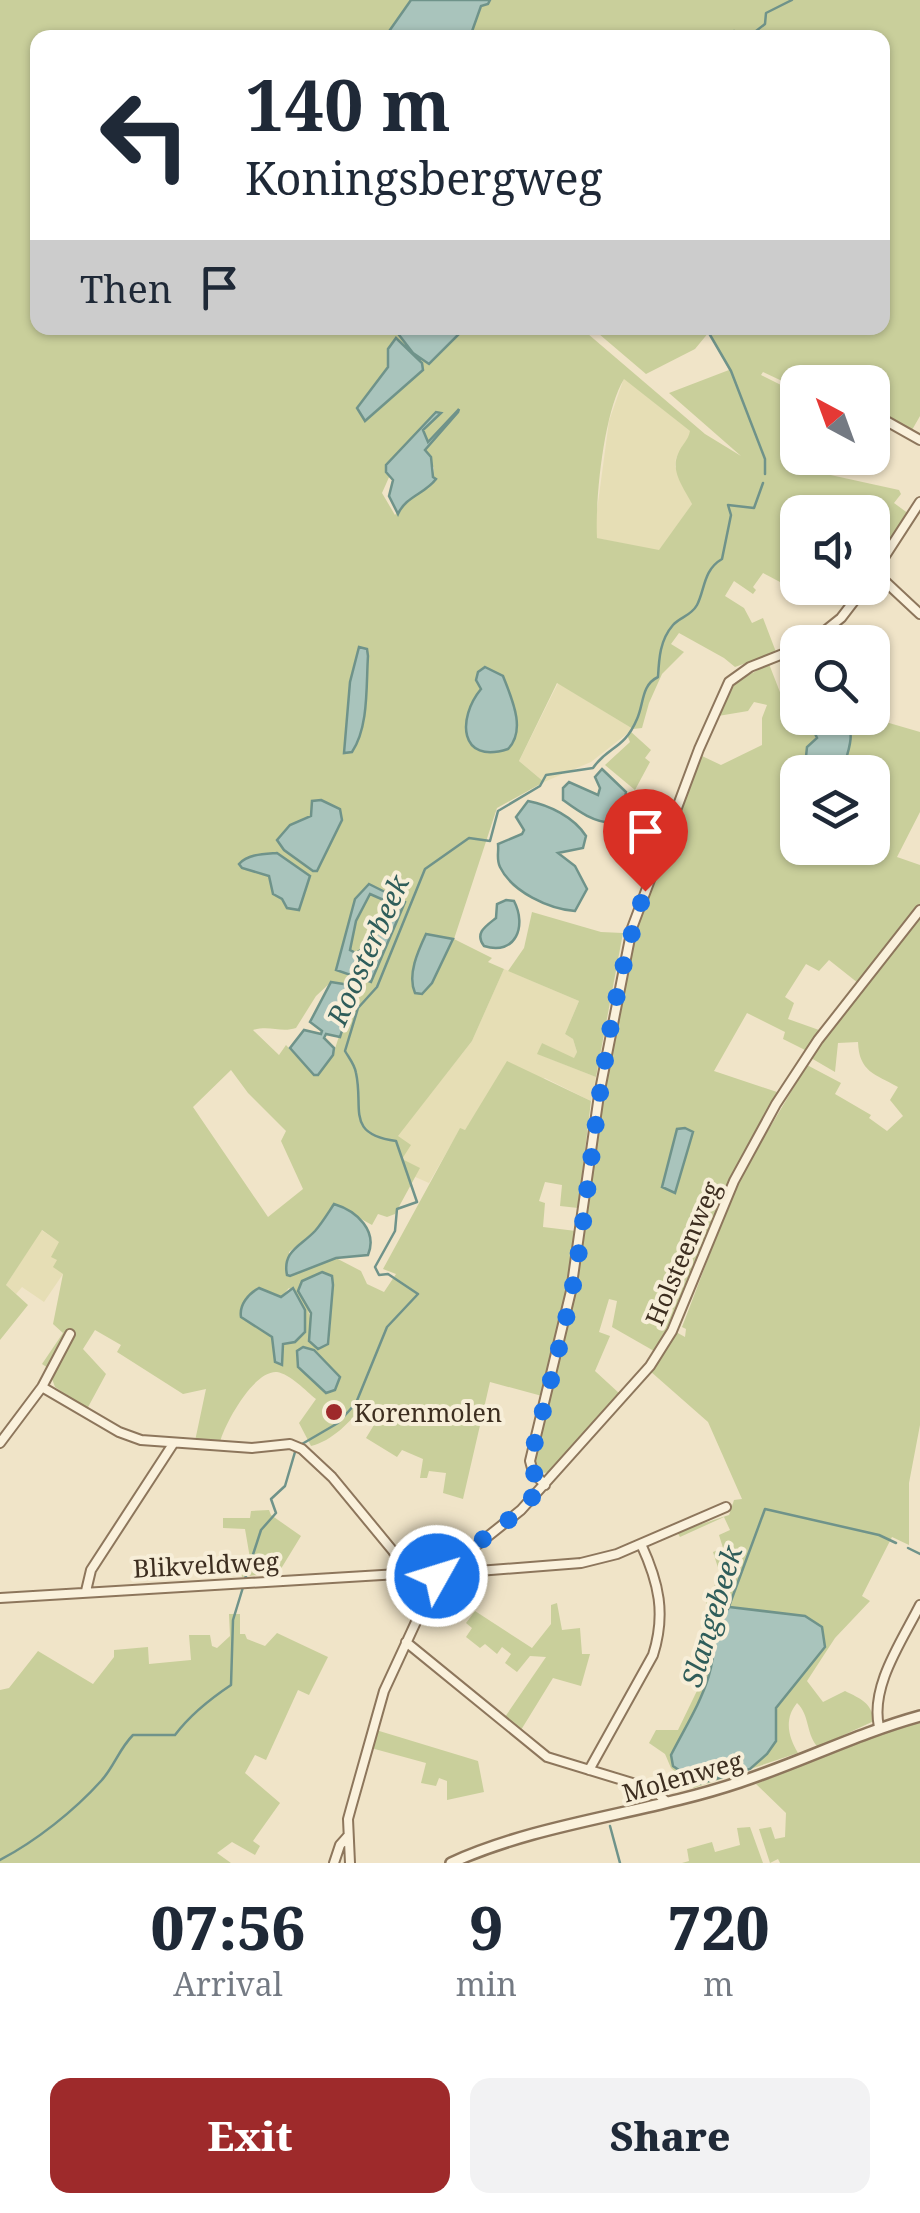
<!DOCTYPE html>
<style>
body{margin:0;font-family:"Noto Serif",serif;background:#f2f2f3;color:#1f2937;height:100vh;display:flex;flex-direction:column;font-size:38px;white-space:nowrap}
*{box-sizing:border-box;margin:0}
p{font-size:32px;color:#747a83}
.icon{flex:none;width:55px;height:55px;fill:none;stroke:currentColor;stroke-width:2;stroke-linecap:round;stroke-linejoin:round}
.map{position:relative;height:1863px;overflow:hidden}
.sheet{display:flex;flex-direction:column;background:#fff;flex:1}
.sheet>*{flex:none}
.guide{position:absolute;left:30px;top:30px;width:860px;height:305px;border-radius:20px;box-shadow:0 2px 8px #0004;background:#fff;color:#1f2937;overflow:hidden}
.needle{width:65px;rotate:319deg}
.controls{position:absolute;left:780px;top:365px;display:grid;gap:20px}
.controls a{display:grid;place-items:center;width:110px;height:110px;border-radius:20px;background:#fff;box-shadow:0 2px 8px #0004;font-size:50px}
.pin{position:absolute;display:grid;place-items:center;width:85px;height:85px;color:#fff;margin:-102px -42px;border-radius:50% 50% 50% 0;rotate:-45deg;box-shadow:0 0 10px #0007}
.pin .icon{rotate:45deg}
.me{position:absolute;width:110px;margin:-55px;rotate:51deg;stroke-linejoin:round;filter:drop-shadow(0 0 8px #0008)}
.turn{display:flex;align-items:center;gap:35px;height:210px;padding:0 50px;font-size:45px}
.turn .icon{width:130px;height:130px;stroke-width:2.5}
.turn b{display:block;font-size:70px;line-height:85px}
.then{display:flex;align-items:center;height:95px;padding:0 50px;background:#0003;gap:20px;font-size:38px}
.eta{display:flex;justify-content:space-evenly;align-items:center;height:170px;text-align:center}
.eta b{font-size:60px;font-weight:800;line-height:70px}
.action{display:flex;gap:20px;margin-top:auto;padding:20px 50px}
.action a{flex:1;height:115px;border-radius:20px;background:#9e2a2b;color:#fff;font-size:40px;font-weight:800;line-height:115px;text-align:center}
.action a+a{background:#f2f2f3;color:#1f2937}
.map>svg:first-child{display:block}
.farmland{fill:#e6deb5}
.green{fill:#c9cf9b;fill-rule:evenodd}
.water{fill:#a9c4bc;stroke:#6f938a;stroke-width:2.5;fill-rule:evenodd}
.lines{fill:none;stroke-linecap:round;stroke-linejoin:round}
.stream{stroke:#6f938a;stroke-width:2.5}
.minor-casing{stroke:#8d765c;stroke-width:12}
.tertiary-casing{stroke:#8d765c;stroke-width:14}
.minor{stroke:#faf1dc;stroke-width:8}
.tertiary{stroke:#faf1dc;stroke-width:9}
.route{stroke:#1a73e8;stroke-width:18;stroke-dasharray:0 32.4}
.poi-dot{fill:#9e2a2b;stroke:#f7eed8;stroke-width:4}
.labels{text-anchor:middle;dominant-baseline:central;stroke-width:8;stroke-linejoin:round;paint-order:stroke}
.street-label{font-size:25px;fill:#3d2e20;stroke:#f7eed8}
.poi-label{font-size:25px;fill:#3d2e20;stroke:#f7eed8;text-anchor:start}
.water-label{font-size:28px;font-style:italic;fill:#2f5d5a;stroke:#f7eed8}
</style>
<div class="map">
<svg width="920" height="1863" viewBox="0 0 920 1863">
<rect width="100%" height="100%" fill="#f0e4c8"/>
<path class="farmland" d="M624 378 690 431V438L676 458 675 466 692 504 659 551 596 538V518L609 421Z
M558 683 633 729 591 762 544 782 519 761Z
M504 969 579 1001 565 1034 573 1039 577 1052 574 1059 542 1043 538 1054 596 1077 591 1101 545 1078 478 1110 465 1130 460 1129 429 1183 413 1176 402 1159 397 1136 472 1041Z
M41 1230 60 1242 57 1260 63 1274 44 1302 22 1287 16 1294 6 1285Z"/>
<path class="green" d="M0 0H411L385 37 38 38V328H397L396 332 413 352 429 363 465 328H581L705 434 741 456 669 393 729 370 709 332 695 349 646 374 592 328H882V38L470 37 481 6 488 4 490 0H920V416L912 430C900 423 867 411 873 393 875 386 883 378 887 373L882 370 870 382H798L797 388 763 372 761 375 797 393 798 458H825L826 474 899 490 901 494 894 503 909 514 874 568 872 512H798L797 565 787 581 780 582 763 573 753 587 756 590 753 594 734 581 725 596 744 608 752 623 763 618 776 652 735 667 724 658 679 633 671 644 684 652 662 674 649 703 642 728 633 729 557 683 519 761 544 782 497 808 454 939 492 958 488 962 504 969 472 1041 398 1136 411 1145 402 1159 420 1168 395 1214 387 1217 378 1214 372 1225 334 1204 315 1231 289 1252 291 1276 336 1258 361 1271 367 1284 384 1292 396 1274 383 1269 460 1128 465 1130 507 1061 591 1101 578 1208 560 1206 562 1185 545 1182 539 1201 545 1203 543 1227 576 1231 574 1254 542 1396 490 1382 463 1499 443 1493 446 1473 429 1471 427 1478H420L423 1459 402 1450 397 1457 366 1438 380 1415 363 1406C350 1422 332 1441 311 1446L299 1423 316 1399C306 1391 290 1374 277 1372 254 1370 225 1423 220 1442L195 1441 206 1389 183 1394 117 1352 121 1345 95 1330 83 1349 106 1374 87 1409 55 1387 48 1368 42 1364 63 1333 53 1324 63 1274 53 1267 57 1260 51 1257 59 1242 42 1230 6 1285 28 1305 0 1340ZM388 348 423 370 366 420 357 408 388 367ZM624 379 690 431C688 441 682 444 678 454 670 472 684 488 692 504L659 550 597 538C595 499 604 411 624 379ZM436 412 423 430 427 443 456 413 424 451 434 468 433 477 437 479 429 488 410 497 395 515 382 493 390 475 386 464ZM369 884 404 902 371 982 338 960 355 899ZM331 982 355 986 333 1055 314 1075 286 1045 279 1055 253 1030C270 1025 281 1033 296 1028L316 996ZM231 1070 248 1093 286 1131 281 1141 303 1189 268 1217 193 1107ZM322 1272 332 1276 333 1285 329 1343 312 1328 302 1281ZM289 1288 305 1311 283 1344V1363L275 1362 272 1337 244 1320 274 1293 281 1297Z
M769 664 785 705 797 706 795 726 799 731 813 729 817 733 805 766 812 772H798V848H872V772H842L852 734 845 718H872L920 732V812L897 857 920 865V904L858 983 829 960 819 971 806 964 785 997 794 1003 788 1019 819 1030 805 1050 783 1039 785 1032 747 1013 714 1071 777 1092C755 1130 735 1168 718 1209 698 1257 684 1307 654 1351L612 1327 617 1301 609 1299 599 1332 610 1336 595 1371 620 1394 553 1471 544 1473 535 1464 536 1454 580 1265 601 1101 635 928 702 756 721 765 762 745V718L767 705 754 702 748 711 718 716 734 683Z
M630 731 651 750 645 758 650 762 635 790 605 765 630 742 627 735Z
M370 894 386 901C389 924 376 943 356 953L350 950 356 921Z
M532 912 601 932 623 933 596 1077 537 1054 542 1043 574 1058 577 1052 573 1039 565 1034 579 1001 508 971 524 948Z
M920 916V1425L909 1483V1545L892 1537 862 1596 870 1601 835 1638 807 1681 823 1702 845 1691C861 1699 871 1702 874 1721L818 1747C806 1735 810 1715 797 1703 784 1719 788 1736 798 1753L694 1788 671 1768 665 1754 649 1743 656 1730H678L709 1666 712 1649 706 1644V1603L720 1574 713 1552 723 1548 719 1535 730 1530 724 1517 680 1537 677 1532 729 1515 734 1500 742 1499 708 1422 650 1371 676 1332 685 1337 686 1329 682 1327 737 1183 807 1065 841 1083 835 1094 871 1115 869 1118 887 1131 903 1116 890 1100 898 1087C875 1074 859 1072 858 1042L838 1043 835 1072 811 1058ZM712 1620 825 1647 776 1709V1740L671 1755C699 1699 715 1686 712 1620Z
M269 1510 271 1515 301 1536 279 1572 242 1577 241 1566 251 1564 245 1529 223 1528V1518H250L251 1511Z
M557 1603 562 1630 580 1628 582 1654H590L581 1686 553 1678 521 1730 505 1717 546 1657 530 1656 517 1672 505 1663 511 1654 502 1647 497 1654 485 1644 480 1648 466 1637 472 1628 466 1623 475 1611 532 1648 551 1624V1605Z
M229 1614H240V1634H245L247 1639 265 1646 277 1633 328 1657 309 1695 298 1690 266 1760 255 1755 245 1773 280 1803 253 1841 260 1846 255 1855 232 1842 217 1853 231 1863H0V1690L9 1688 38 1651 93 1684 114 1657V1650L148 1647 149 1664 191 1660 189 1635H210L212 1646 217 1648 230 1636Z
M920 1723V1863H780L778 1859 770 1863 759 1829 771 1827 775 1839 785 1837 786 1813 756 1784 890 1729Z
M376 1730 478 1761 484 1792 447 1800V1781L439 1778 436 1786 421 1783 426 1763 371 1748Z
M750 1827 763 1863H682L689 1861 687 1849 712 1842 715 1852 740 1845 737 1828Z"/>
<path class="water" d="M411 0H490L488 4 481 6 470 37H385Z
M397 328H465L429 364 413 353 396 331Z
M396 338 422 363 423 370 365 421 357 408 388 367V349Z
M459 409 458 412 425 450 431 457 433 477 436 479C425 494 406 496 398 514L389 496 393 480 386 472V465L436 412 441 413 423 430 428 442Z
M359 647 367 649 368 656C366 685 369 727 352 752L344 753 350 682Z
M485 667 503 676C511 697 527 730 508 749 459 765 457 718 481 689L476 680 478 672Z
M797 716 845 718C857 734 847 754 842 772H812L805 766 807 747 817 738 813 729 799 731 795 726Z
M602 769 626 792 623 809 614 823C594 823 578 811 563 800V788L569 782 598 795 600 788 595 777Z
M321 800 340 809 342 820 317 871H313L284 850 277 840 290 825 311 816 312 801Z
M528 801C549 805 574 817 586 836L583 848 558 853 575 866 587 889 575 911C549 909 512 892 500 867 496 859 499 852 498 844L522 834 524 830 516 817Z
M277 853 310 876 299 910 287 908 282 899 273 894 269 876 242 868 239 864C248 854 264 854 277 853Z
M369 884 405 902 371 982 336 970 355 899ZM370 894 386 901 383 916 386 921 370 944 356 953 350 950 356 921Z
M506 900 514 901C527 926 516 956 484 946 474 933 486 926 496 918L497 904Z
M426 934 453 939 432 983 422 994 415 993C407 975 418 951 426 934Z
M331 982 356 986 340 1037 326 1034 324 1038 334 1048 333 1055 318 1075H314L290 1048 304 1030 321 1034 322 1031 310 1022Z
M685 1128 693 1132 675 1193 662 1187 677 1129Z
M334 1204C357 1211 378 1231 368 1255L336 1258 290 1276 287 1275C282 1251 301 1246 315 1231 322 1223 328 1213 334 1204Z
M322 1272 332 1276 333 1285 328 1344 318 1349 309 1341 311 1313 298 1291 302 1281Z
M259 1288 281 1297 293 1288 305 1310V1332L295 1342 283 1344 282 1365 275 1362 272 1337 241 1317C239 1305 248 1294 259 1288Z
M303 1347 314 1350 340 1377 335 1390 326 1393 298 1367 297 1351Z
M721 1606 805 1616 822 1627 825 1647 776 1708V1741L767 1754 750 1769 699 1784 673 1766 671 1755C696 1706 723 1671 711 1614Z"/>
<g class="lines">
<path class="stream" d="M731 38 734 31 745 38
M747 38 765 24 766 13 792 0
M706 328 731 371 765 459V474
M302 1444 338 1423 356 1403 387 1327 418 1294 388 1274 379 1275 375 1267 395 1231 397 1209 417 1202 396 1141C345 1134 364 1109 356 1073 355 1065 349 1058 345 1051L358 1008 377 987 425 869 469 838 490 841 498 811 540 786 546 775 593 768C608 746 624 750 637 719 644 704 641 685 658 677 659 658 660 640 673 625 680 617 691 616 697 605 705 590 703 570 722 559L731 515 728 505 754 508 763 483
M908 1548 920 1554
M245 1579 261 1530 276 1513 271 1499 285 1486 295 1452
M728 1609 765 1509 879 1535 896 1543
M610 1826 620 1863
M0 1860C36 1841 74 1811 101 1781 114 1767 119 1749 133 1735H175C190 1715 210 1699 231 1685L233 1620 244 1584"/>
<g class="minor-casing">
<path id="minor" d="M872 413 920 440
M875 572 920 614
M872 576 920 502
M811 642 841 618 864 588
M42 1387 119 1432 141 1440 252 1448 290 1444 302 1449 332 1477 393 1551 398 1559V1574
M0 1443 42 1387 70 1334
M545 1485 533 1472 530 1461 571 1291 599 1095 632 928 699 749 729 682 750 667 798 648
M459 1556 467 1566 478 1571 581 1563 617 1554 726 1507
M434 1569 477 1545 521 1510 650 1366 672 1331 734 1181 776 1104 818 1040 920 910
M415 1573 424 1564 434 1569
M86 1591 91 1570 173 1444
M0 1598 415 1573
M406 1642 547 1757 652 1789 667 1802
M879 1727C870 1686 902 1641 920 1605
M589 1770 653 1655C666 1614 659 1583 641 1544
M334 1863 340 1845 348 1836
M350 1863 348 1819 351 1808 384 1691 421 1611 424 1586"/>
</g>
<g class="tertiary-casing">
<path id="tertiary" d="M451 1863C541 1822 645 1814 740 1782 801 1762 858 1733 920 1716"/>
</g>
<use href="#minor" class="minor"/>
<use href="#tertiary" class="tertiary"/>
</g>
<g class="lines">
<path class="route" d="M437 1576 434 1569 498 1530 544 1486 533 1472 530 1462C548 1388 571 1313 581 1237 597 1121 607 1002 645 891"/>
</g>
<circle class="poi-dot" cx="334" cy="1412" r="10"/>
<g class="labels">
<g class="street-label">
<text transform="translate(682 1253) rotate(-67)">Holsteenweg</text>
<text transform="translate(206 1564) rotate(-3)">Blikveldweg</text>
<text transform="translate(682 1776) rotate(-16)">Molenweg</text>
</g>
<g class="poi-label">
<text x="354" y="1412">Korenmolen</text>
</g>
<g class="water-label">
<text transform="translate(367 950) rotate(-66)">Roosterbeek</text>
<text transform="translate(711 1616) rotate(-73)">Slangebeek</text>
</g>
</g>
</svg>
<div class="controls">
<a><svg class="needle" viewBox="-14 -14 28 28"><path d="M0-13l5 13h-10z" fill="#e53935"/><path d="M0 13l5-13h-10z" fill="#747a83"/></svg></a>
<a><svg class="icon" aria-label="sound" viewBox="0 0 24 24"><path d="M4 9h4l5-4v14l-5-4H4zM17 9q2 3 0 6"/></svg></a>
<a><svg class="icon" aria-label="search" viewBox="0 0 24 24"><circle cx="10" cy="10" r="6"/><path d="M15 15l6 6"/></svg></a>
<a><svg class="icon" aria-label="layers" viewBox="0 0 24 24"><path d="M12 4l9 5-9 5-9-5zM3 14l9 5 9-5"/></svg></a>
</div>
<div class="pin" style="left:645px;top:891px;background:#d93025"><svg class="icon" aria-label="arrive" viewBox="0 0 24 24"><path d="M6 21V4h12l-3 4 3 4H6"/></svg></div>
<svg class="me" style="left:437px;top:1576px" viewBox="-20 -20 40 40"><circle r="17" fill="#1a73e8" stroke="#fff" stroke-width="3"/><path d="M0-11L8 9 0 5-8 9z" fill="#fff"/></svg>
<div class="guide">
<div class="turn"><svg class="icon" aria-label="left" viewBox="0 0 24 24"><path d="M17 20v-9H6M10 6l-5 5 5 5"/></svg><div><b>140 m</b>Koningsbergweg</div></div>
<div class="then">Then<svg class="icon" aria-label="arrive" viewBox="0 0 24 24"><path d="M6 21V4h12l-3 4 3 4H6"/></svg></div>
</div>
</div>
<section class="sheet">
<div class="eta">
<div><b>07:56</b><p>Arrival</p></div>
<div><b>9</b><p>min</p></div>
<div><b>720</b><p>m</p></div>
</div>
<div class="action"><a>Exit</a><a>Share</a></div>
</section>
